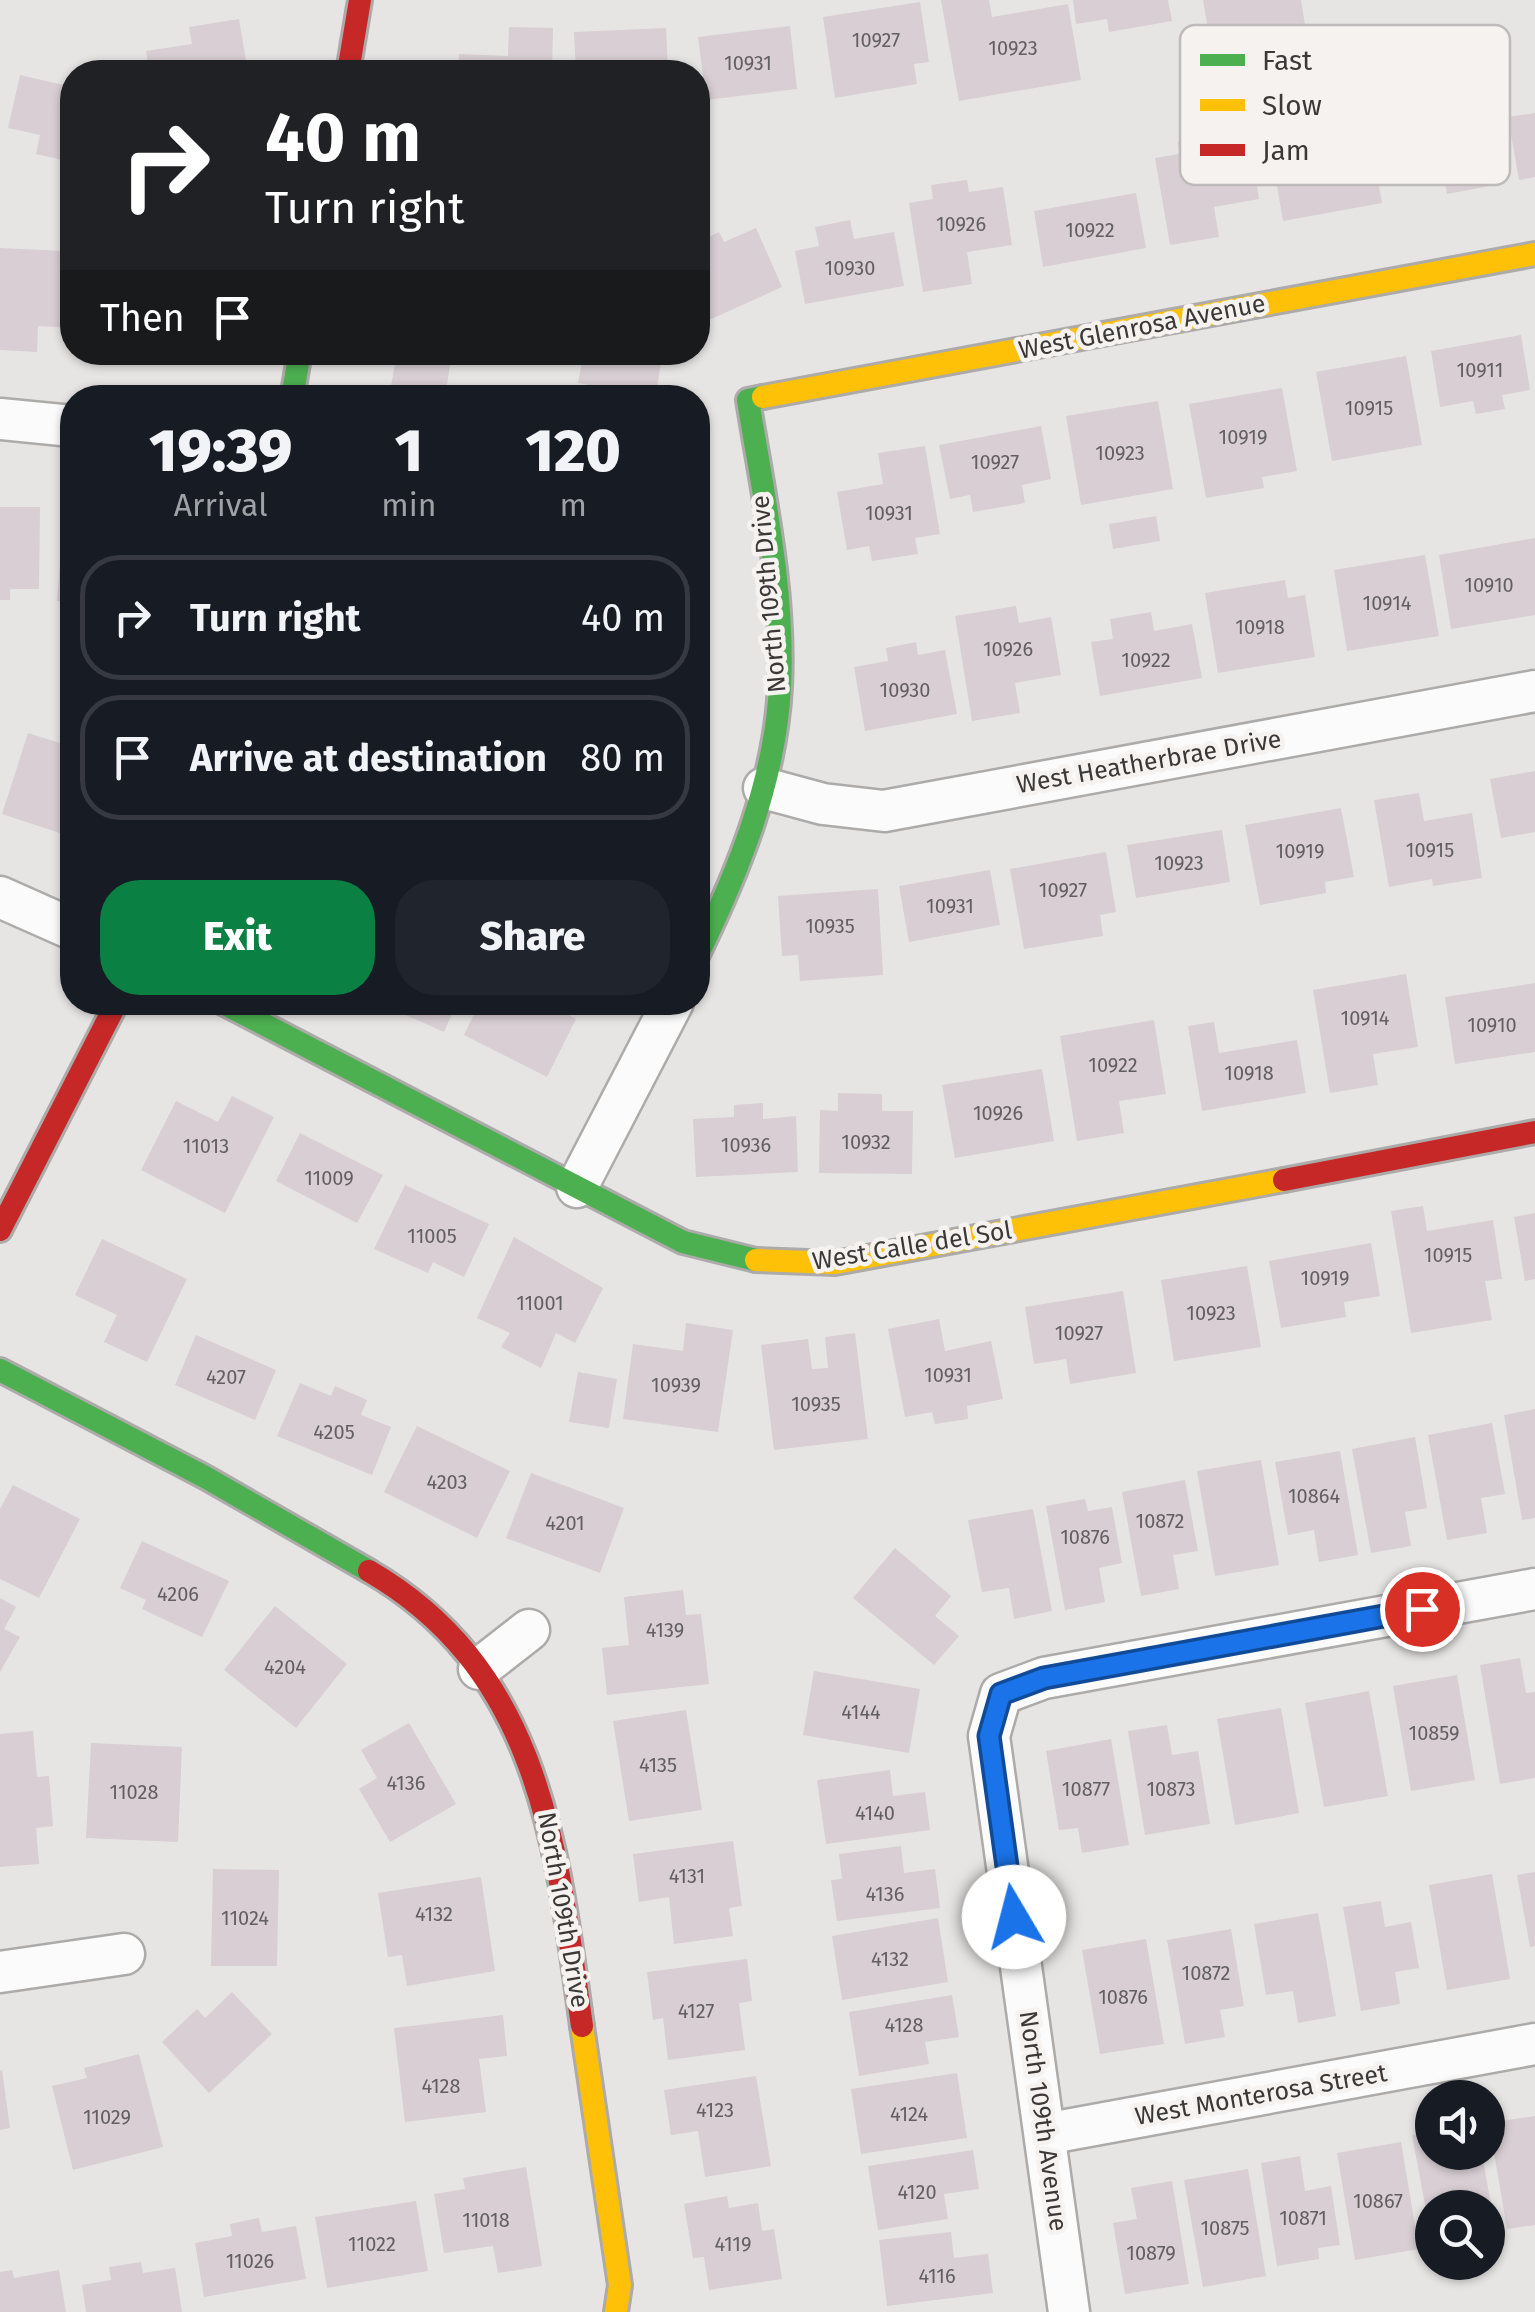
<!DOCTYPE html>
<style>
body{margin:0;font-family:"Fira Sans",sans-serif;background:#20242c;color:#f1f3f6;height:100vh;display:flex;flex-direction:column;font-size:38px;white-space:nowrap}
*{box-sizing:border-box;margin:0}
p{font-size:32px;color:#9ea1a6}
.icon{flex:none;width:55px;height:55px;fill:none;stroke:currentColor;stroke-width:2;stroke-linecap:round;stroke-linejoin:round}
.map{position:relative;flex:1;overflow:hidden}
.drawer{position:absolute;left:60px;top:385px;width:650px;height:630px;display:flex;flex-direction:column;background:#171b24;border-radius:40px;box-shadow:0 2px 8px #0004}
.drawer>*{flex:none}
.hud{position:absolute;left:60px;top:60px;width:650px;height:305px;border-radius:40px;box-shadow:0 2px 8px #0004;background:#202124;color:#fff;overflow:hidden}
.controls{position:absolute;left:1415px;top:2080px;display:grid;gap:20px}
.controls a{display:grid;place-items:center;width:90px;height:90px;border-radius:50%;background:#171b24;box-shadow:0 2px 8px #0004;font-size:50px}
.pin{position:absolute;display:grid;place-items:center;width:85px;height:85px;color:#fff;margin:-42px;border:5px solid #fff;border-radius:50%;box-shadow:0 2px 10px #0007}
.me{position:absolute;width:110px;margin:-55px;rotate:352deg;stroke-linejoin:round;filter:drop-shadow(0 0 8px #0008)}
.turn{display:flex;align-items:center;gap:35px;height:210px;padding:0 40px;font-size:45px}
.turn .icon{width:130px;height:130px;stroke-width:2.5}
.turn b{display:block;font-size:70px;line-height:85px}
.then{display:flex;align-items:center;height:95px;padding:0 40px;background:#0003;gap:20px;font-size:38px}
.eta{display:flex;justify-content:space-evenly;align-items:center;height:170px;text-align:center}
.eta b{font-size:60px;font-weight:800;line-height:70px}
.action{display:flex;gap:20px;margin-top:auto;padding:20px 40px}
.action a{flex:1;height:115px;border-radius:40px;background:#0b8043;color:#fff;font-size:40px;font-weight:800;line-height:115px;text-align:center}
.action a+a{background:#20242c;color:#f1f3f6}
ul{padding:0;list-style:none}
li{display:flex;align-items:center;gap:30px;height:125px;margin:0 20px 15px;padding:0 20px;border:5px solid #363941;border-radius:40px}
li div{flex:1}
li b{display:block;font-size:38px}
li em{font-style:normal}
.map>svg:first-child{display:block}
.building{fill:#d8ced3}
.lines{fill:none;stroke-linecap:round;stroke-linejoin:round}
.street-casing{stroke:#acabaa;stroke-width:45}
.fast-casing{stroke:#acabaa;stroke-width:28}
.slow-casing{stroke:#acabaa;stroke-width:28}
.jam-casing{stroke:#acabaa;stroke-width:28}
.street{stroke:#fbfbfb;stroke-width:40}
.fast{stroke:#4caf50;stroke-width:22}
.slow{stroke:#ffc107;stroke-width:22}
.jam{stroke:#c62828;stroke-width:22}
.route-casing{stroke:#114b97;stroke-width:25}
.route{stroke:#1a73e8;stroke-width:18}
.labels{text-anchor:middle;dominant-baseline:central;stroke-width:9;stroke-linejoin:round;paint-order:stroke}
.number-label{font-size:20px;fill:#635f60}
.street-label{font-size:25px;fill:#3b3938;stroke:#f5f2f0}
.key{fill:#f5f2f0;stroke:#bdbab9;stroke-width:2.5}
.key-label{font-size:28px;fill:#3b3938}
</style>
<div class="map">
<svg width="1535" height="2312" viewBox="0 0 1535 2312">
<rect width="100%" height="100%" fill="#e7e5e3"/>
<path class="building" d="M941 0H989L992 17 1068 4 1081 80 959 101Z
M1073 0H1168L1172 21 1109 32 1107 19 1076 24Z
M1203 0H1301L1307 37 1246 48 1242 29 1209 35Z
M920 2 929 62 914 64 917 84 835 98 823 17Z
M239 19 248 72H149L146 51 192 44 189 27Z
M790 26 797 89 706 100 698 37Z
M509 27 553 28 552 72H458L459 54 508 56Z
M666 28 668 72H576L574 32Z
M20 75 72 87V162L36 154 40 135 8 128Z
M1451 90 1452 98 1495 90 1500 117 1483 120 1495 185 1447 194 1442 164 1395 173 1384 116 1413 111 1410 98Z
M1535 113V177L1519 180 1508 117Z
M1248 130 1259 199 1214 207 1219 237 1170 245 1155 158 1179 154 1178 142Z
M1337 140 1339 153 1372 147 1382 203 1283 221 1271 151Z
M967 180 969 192 1003 187 1012 245 967 252 972 284 923 292 909 203 933 199 931 185Z
M1136 193 1146 248 1043 267 1034 211Z
M850 220 854 239 894 232 904 286 805 304 795 251 819 246 815 227Z
M756 228 782 287 698 325V242L719 232 724 242Z
M0 248 64 251 63 268H72V328L38 326 37 352 0 350Z
M1521 335 1530 390 1502 395 1505 409 1476 414 1473 401 1440 407 1431 351Z
M97 352H148L147 362 97 356Z
M397 352H452L445 398H389Z
M584 352H663L655 398H587L589 385 578 383Z
M1406 356 1422 445 1332 461 1316 372Z
M1282 388 1297 471 1262 477 1264 488 1206 498 1189 404Z
M1158 401 1173 489 1081 505 1066 416Z
M1041 426 1051 479 1022 485 1025 503 973 512 970 495 950 499 939 445Z
M925 446 940 534 915 538 918 554 872 561 869 546 847 550 837 492 883 484 878 453Z
M65 505H72V602L57 601Z
M0 507H40L39 589H10V600H0Z
M1156 516 1160 541 1113 549 1109 524Z
M1535 538V615L1451 629 1439 555Z
M1425 555 1439 636 1347 651 1334 570Z
M1285 580 1288 598 1305 595 1315 657 1218 673 1205 593Z
M1016 606 1019 623 1051 617 1061 675 1015 683 1020 713 972 721 955 616Z
M1151 612 1154 631 1192 624 1202 678 1100 696 1091 642 1113 639 1110 619Z
M916 642 918 655 945 650 957 714 865 731 854 667 888 661 886 648Z
M28 733 72 747V837L2 814Z
M1535 771V832L1501 838 1490 779Z
M1419 793 1424 821 1472 813 1482 878 1433 886 1432 879 1389 887 1374 800Z
M1341 808 1354 877 1325 882 1326 893 1260 905 1245 825Z
M1222 830 1230 882 1136 898 1127 845Z
M1106 852 1116 912 1100 915 1103 936 1024 949 1010 869Z
M990 870 1000 925 909 942 899 886Z
M878 889 883 975 800 981 798 955 782 956 778 896Z
M1406 974 1418 1047 1373 1054 1378 1085 1330 1093 1313 990Z
M1535 983V1052L1455 1064 1445 997Z
M403 1002H457L444 1032 399 1012Z
M480 1002H544L576 1019 547 1077 464 1035Z
M1154 1020 1166 1094 1119 1101 1124 1133 1077 1141 1060 1036Z
M1214 1022 1219 1053 1297 1040 1306 1093 1202 1111 1188 1026Z
M1042 1069 1054 1141 955 1158 942 1085Z
M838 1093 882 1094V1111H913L912 1174 819 1173 820 1110 838 1111Z
M232 1096 274 1117 225 1213 141 1170 176 1101 218 1122Z
M763 1103V1119L796 1116 798 1172 696 1177 693 1119 734 1117V1105Z
M300 1133 383 1175 357 1223 276 1181Z
M405 1185 489 1224 464 1277 433 1262 428 1273 374 1249Z
M1423 1206 1427 1231 1493 1220 1502 1279 1485 1281 1492 1320 1411 1333 1391 1211Z
M1535 1213V1279L1525 1281 1514 1217Z
M514 1237 603 1288 575 1343 556 1333 541 1368 501 1347 510 1333 477 1318Z
M102 1239 187 1279 147 1362 104 1342 117 1315 75 1295Z
M1371 1243 1380 1296 1344 1302 1346 1317 1281 1328 1269 1261Z
M1247 1266 1261 1347 1174 1361 1161 1280Z
M1123 1291 1136 1373 1070 1384 1066 1359 1034 1364 1025 1307Z
M939 1319 945 1351 991 1341 1003 1399 967 1406 968 1419 935 1424 932 1412 905 1417 888 1329Z
M686 1323 733 1330 718 1432 623 1419 633 1344 683 1351Z
M855 1333 868 1439 774 1450 761 1345 808 1339 812 1369 828 1368 825 1337Z
M196 1335 276 1370 255 1420 175 1385Z
M578 1372 617 1379 609 1428 569 1422Z
M300 1383 331 1396 335 1386 367 1400 361 1415 391 1427 372 1475 277 1436Z
M1535 1409V1518L1522 1520 1504 1415Z
M1492 1423 1505 1494 1481 1498 1487 1533 1447 1540 1428 1435Z
M417 1426 510 1471 477 1538 384 1492Z
M1415 1437 1427 1508 1405 1512 1411 1546 1371 1553 1352 1449Z
M1340 1451 1358 1555 1319 1562 1314 1530 1288 1535 1275 1462Z
M1261 1460 1279 1565 1215 1576 1197 1471Z
M531 1473 624 1508 600 1573 506 1538Z
M1185 1480 1198 1551 1173 1555 1179 1589 1141 1596 1122 1492Z
M13 1485 80 1519 39 1598 0 1579V1509Z
M1085 1499 1088 1511 1112 1507 1122 1563 1099 1568 1105 1602 1065 1610 1046 1506Z
M1033 1509 1052 1611 1014 1619 1009 1588 982 1592 968 1520Z
M142 1541 229 1581 202 1637 142 1609 146 1600 120 1588Z
M895 1548 951 1596 935 1616 959 1636 934 1665 853 1598Z
M683 1590 686 1615 701 1614 709 1684 607 1695 602 1648 629 1645 624 1597Z
M0 1598 16 1607 4 1629 20 1637 0 1672Z
M275 1606 347 1664 296 1728 224 1670Z
M1520 1658 1526 1693 1535 1692V1778L1500 1784 1480 1665Z
M814 1671 920 1689 909 1753 803 1735Z
M1457 1675 1475 1780 1411 1791 1393 1686Z
M1369 1691 1388 1796 1324 1807 1305 1703Z
M1281 1708 1299 1813 1235 1825 1217 1719Z
M686 1710 702 1810 629 1821 613 1721Z
M409 1723 456 1804 390 1842 359 1789 377 1778 361 1750Z
M1167 1725 1172 1755 1198 1751 1210 1824 1145 1835 1128 1731Z
M33 1731 37 1777 49 1776 53 1826 36 1828 39 1864 0 1867V1734Z
M1111 1739 1129 1845 1082 1853 1078 1828 1059 1830 1046 1751Z
M91 1743 182 1747 178 1842 86 1838Z
M890 1770 893 1796 925 1792 930 1830 826 1844 817 1780Z
M733 1841 742 1906 729 1908 733 1936 674 1944 669 1897 639 1902 633 1854Z
M901 1846 904 1873 935 1869 940 1908 837 1921 831 1880 842 1879 839 1854Z
M213 1869 279 1870 277 1966H211Z
M1535 1872V1946L1530 1947 1517 1875Z
M1492 1874 1510 1979 1447 1990 1429 1885Z
M481 1877 495 1971 407 1986 402 1955 388 1957 378 1893Z
M1381 1901 1385 1927 1411 1922 1419 1968 1395 1972 1400 2004 1361 2011 1343 1907Z
M1318 1913 1336 2016 1298 2023 1293 1991 1266 1995 1254 1924Z
M938 1918 948 1982 842 2000 832 1936Z
M1231 1929 1244 2006 1220 2010 1225 2037 1185 2044 1167 1940Z
M1146 1939 1164 2044 1100 2054 1082 1950Z
M747 1959 752 2001 739 2003 745 2050 668 2060 663 2018 653 2020 647 1972Z
M232 1992 272 2034 209 2093 162 2042 197 2009 205 2018Z
M952 1995 959 2037 925 2042 929 2064 859 2076 849 2012Z
M503 2015 507 2056 479 2059 486 2112 405 2122 394 2028Z
M139 2054 163 2147 73 2170 52 2086 87 2078 84 2068Z
M2 2070 10 2128 0 2130V2071Z
M957 2073 967 2138 861 2154 851 2089Z
M756 2076 771 2166 705 2177 698 2131 671 2135 664 2090Z
M1535 2116V2225L1507 2229 1489 2123Z
M1432 2131V2152H1456L1457 2158 1482 2154 1495 2227 1488 2229V2208H1432L1431 2237 1412 2135Z
M1401 2142 1419 2249 1355 2260 1337 2153Z
M973 2150 979 2189 944 2194 948 2219 878 2230 868 2166Z
M1300 2156 1305 2191 1331 2186 1340 2245 1318 2248 1319 2259 1277 2266 1261 2163Z
M526 2167 542 2266 498 2273 493 2246 444 2253 434 2194 465 2189 463 2178Z
M1248 2169 1266 2276 1203 2287 1184 2180Z
M1172 2181 1189 2284 1125 2294 1113 2223 1137 2219 1131 2188Z
M727 2196 729 2208 758 2203 762 2231 774 2229 782 2279 709 2290 704 2257 693 2258 684 2204Z
M416 2201 428 2271 327 2288 315 2217Z
M259 2218 262 2232 296 2226 306 2279 204 2297 195 2243 232 2236 230 2224Z
M951 2232 954 2258 988 2254 993 2293 887 2306 879 2240Z
M141 2262 143 2273 175 2268 182 2312H86L82 2285 111 2280 109 2267Z
M12 2270 14 2278 59 2270 66 2312H0V2272Z"/>
<g class="lines">
<g class="street-casing">
<path id="street" d="M0 419 72 426
M764 788 823 804 884 811 1535 691
M0 897 72 929
M577 1187 673 1002
M479 1669 529 1630
M0 1972 124 1954
M1045 2134 1535 2044
M1069 2312 989 1736 1001 1694 1044 1678 1535 1589"/>
</g>
<g class="fast-casing">
<path id="fast" d="M292 398 300 352
M698 954C739 870 775 781 780 687 785 591 763 494 748 400L763 397
M221 1002 683 1242 756 1260
M0 1370 205 1477 369 1571"/>
</g>
<g class="slow-casing">
<path id="slow" d="M763 397 1535 254
M756 1260 835 1263 1284 1180
M582 2026 620 2285 616 2312"/>
</g>
<g class="jam-casing">
<path id="jam" d="M348 72 360 0
M1284 1180 1535 1132
M0 1230 117 1002
M369 1571C541 1671 557 1849 582 2026"/>
</g>
<use href="#street" class="street"/>
<use href="#fast" class="fast"/>
<use href="#slow" class="slow"/>
<use href="#jam" class="jam"/>
</g>
<g class="lines">
<g class="route-casing">
<path id="route" d="M1014 1917 989 1736 1001 1694 1044 1678 1422 1609"/>
</g>
<use href="#route" class="route"/>
</g>
<g class="labels">
<g class="number-label">
<text x="876" y="40">10927</text>
<text x="1013" y="48">10923</text>
<text x="748" y="63">10931</text>
<text x="961" y="224">10926</text>
<text x="1090" y="230">10922</text>
<text x="850" y="268">10930</text>
<text x="1480" y="370">10911</text>
<text x="1369" y="408">10915</text>
<text x="1243" y="437">10919</text>
<text x="1120" y="453">10923</text>
<text x="995" y="462">10927</text>
<text x="889" y="513">10931</text>
<text x="1489" y="585">10910</text>
<text x="1387" y="603">10914</text>
<text x="1260" y="627">10918</text>
<text x="1008" y="649">10926</text>
<text x="1146" y="660">10922</text>
<text x="905" y="690">10930</text>
<text x="1430" y="850">10915</text>
<text x="1300" y="851">10919</text>
<text x="1179" y="863">10923</text>
<text x="1063" y="890">10927</text>
<text x="950" y="906">10931</text>
<text x="830" y="926">10935</text>
<text x="1365" y="1018">10914</text>
<text x="1492" y="1025">10910</text>
<text x="1113" y="1065">10922</text>
<text x="1249" y="1073">10918</text>
<text x="998" y="1113">10926</text>
<text x="866" y="1142">10932</text>
<text x="746" y="1145">10936</text>
<text x="206" y="1146">11013</text>
<text x="329" y="1178">11009</text>
<text x="432" y="1236">11005</text>
<text x="1448" y="1255">10915</text>
<text x="1325" y="1278">10919</text>
<text x="540" y="1303">11001</text>
<text x="1211" y="1313">10923</text>
<text x="1079" y="1333">10927</text>
<text x="948" y="1375">10931</text>
<text x="226" y="1377">4207</text>
<text x="676" y="1385">10939</text>
<text x="816" y="1404">10935</text>
<text x="334" y="1432">4205</text>
<text x="447" y="1482">4203</text>
<text x="1314" y="1496">10864</text>
<text x="1160" y="1521">10872</text>
<text x="565" y="1523">4201</text>
<text x="1085" y="1537">10876</text>
<text x="178" y="1594">4206</text>
<text x="665" y="1630">4139</text>
<text x="285" y="1667">4204</text>
<text x="861" y="1712">4144</text>
<text x="1434" y="1733">10859</text>
<text x="658" y="1765">4135</text>
<text x="406" y="1783">4136</text>
<text x="1086" y="1789">10877</text>
<text x="1171" y="1789">10873</text>
<text x="134" y="1792">11028</text>
<text x="875" y="1813">4140</text>
<text x="687" y="1876">4131</text>
<text x="885" y="1894">4136</text>
<text x="434" y="1914">4132</text>
<text x="245" y="1918">11024</text>
<text x="890" y="1959">4132</text>
<text x="1206" y="1973">10872</text>
<text x="1123" y="1997">10876</text>
<text x="696" y="2011">4127</text>
<text x="904" y="2025">4128</text>
<text x="441" y="2086">4128</text>
<text x="715" y="2110">4123</text>
<text x="909" y="2114">4124</text>
<text x="107" y="2117">11029</text>
<text x="917" y="2192">4120</text>
<text x="1378" y="2201">10867</text>
<text x="1303" y="2218">10871</text>
<text x="486" y="2220">11018</text>
<text x="1225" y="2228">10875</text>
<text x="372" y="2244">11022</text>
<text x="733" y="2244">4119</text>
<text x="1151" y="2253">10879</text>
<text x="250" y="2261">11026</text>
<text x="937" y="2276">4116</text>
</g>
<g class="street-label">
<text transform="translate(1142 327) rotate(-11)">West Glenrosa Avenue</text>
<text transform="translate(769 594) rotate(-95)">North 109th Drive</text>
<text transform="translate(1149 762) rotate(-10)">West Heatherbrae Drive</text>
<text transform="translate(912 1246) rotate(-9)">West Calle del Sol</text>
<text transform="translate(563 1910) rotate(80)">North 109th Drive</text>
<text transform="translate(1261 2095) rotate(-10)">West Monterosa Street</text>
<text transform="translate(1043 2121) rotate(82)">North 109th Avenue</text>
</g>
</g>
<rect x="1180" y="25" width="330" height="160" rx="15" class="key"/>
<rect x="1200" y="54" width="45" height="12" fill="#4caf50"/>
<rect x="1200" y="99" width="45" height="12" fill="#ffc107"/>
<rect x="1200" y="144" width="45" height="12" fill="#c62828"/>
<g class="key-label">
<text x="1262" y="70">Fast</text>
<text x="1262" y="115">Slow</text>
<text x="1262" y="160">Jam</text>
</g>
</svg>
<div class="controls">
<a><svg class="icon" aria-label="sound" viewBox="0 0 24 24"><path d="M4 9h4l5-4v14l-5-4H4zM17 9q2 3 0 6"/></svg></a>
<a><svg class="icon" aria-label="search" viewBox="0 0 24 24"><circle cx="10" cy="10" r="6"/><path d="M15 15l6 6"/></svg></a>
</div>
<div class="pin" style="left:1422px;top:1609px;background:#d93025"><svg class="icon" aria-label="arrive" viewBox="0 0 24 24"><path d="M6 21V4h12l-3 4 3 4H6"/></svg></div>
<svg class="me" style="left:1014px;top:1917px" viewBox="-20 -20 40 40"><circle r="19" fill="#fff"/><path d="M0-13L10 11 0 6-10 11z" fill="#1a73e8"/></svg>
<div class="hud">
<div class="turn"><svg class="icon" aria-label="right" viewBox="0 0 24 24"><path d="M7 20v-9h11M14 6l5 5-5 5"/></svg><div><b>40 m</b>Turn right</div></div>
<div class="then">Then<svg class="icon" aria-label="arrive" viewBox="0 0 24 24"><path d="M6 21V4h12l-3 4 3 4H6"/></svg></div>
</div>
<section class="drawer">
<div class="eta">
<div><b>19:39</b><p>Arrival</p></div>
<div><b>1</b><p>min</p></div>
<div><b>120</b><p>m</p></div>
</div>
<ul>
<li><svg class="icon" aria-label="right" viewBox="0 0 24 24"><path d="M7 20v-9h11M14 6l5 5-5 5"/></svg><div><b>Turn right</b></div><em>40 m</em></li>
<li><svg class="icon" aria-label="arrive" viewBox="0 0 24 24"><path d="M6 21V4h12l-3 4 3 4H6"/></svg><div><b>Arrive at destination</b></div><em>80 m</em></li>
</ul>
<div class="action"><a>Exit</a><a>Share</a></div>
</section>
</div>
